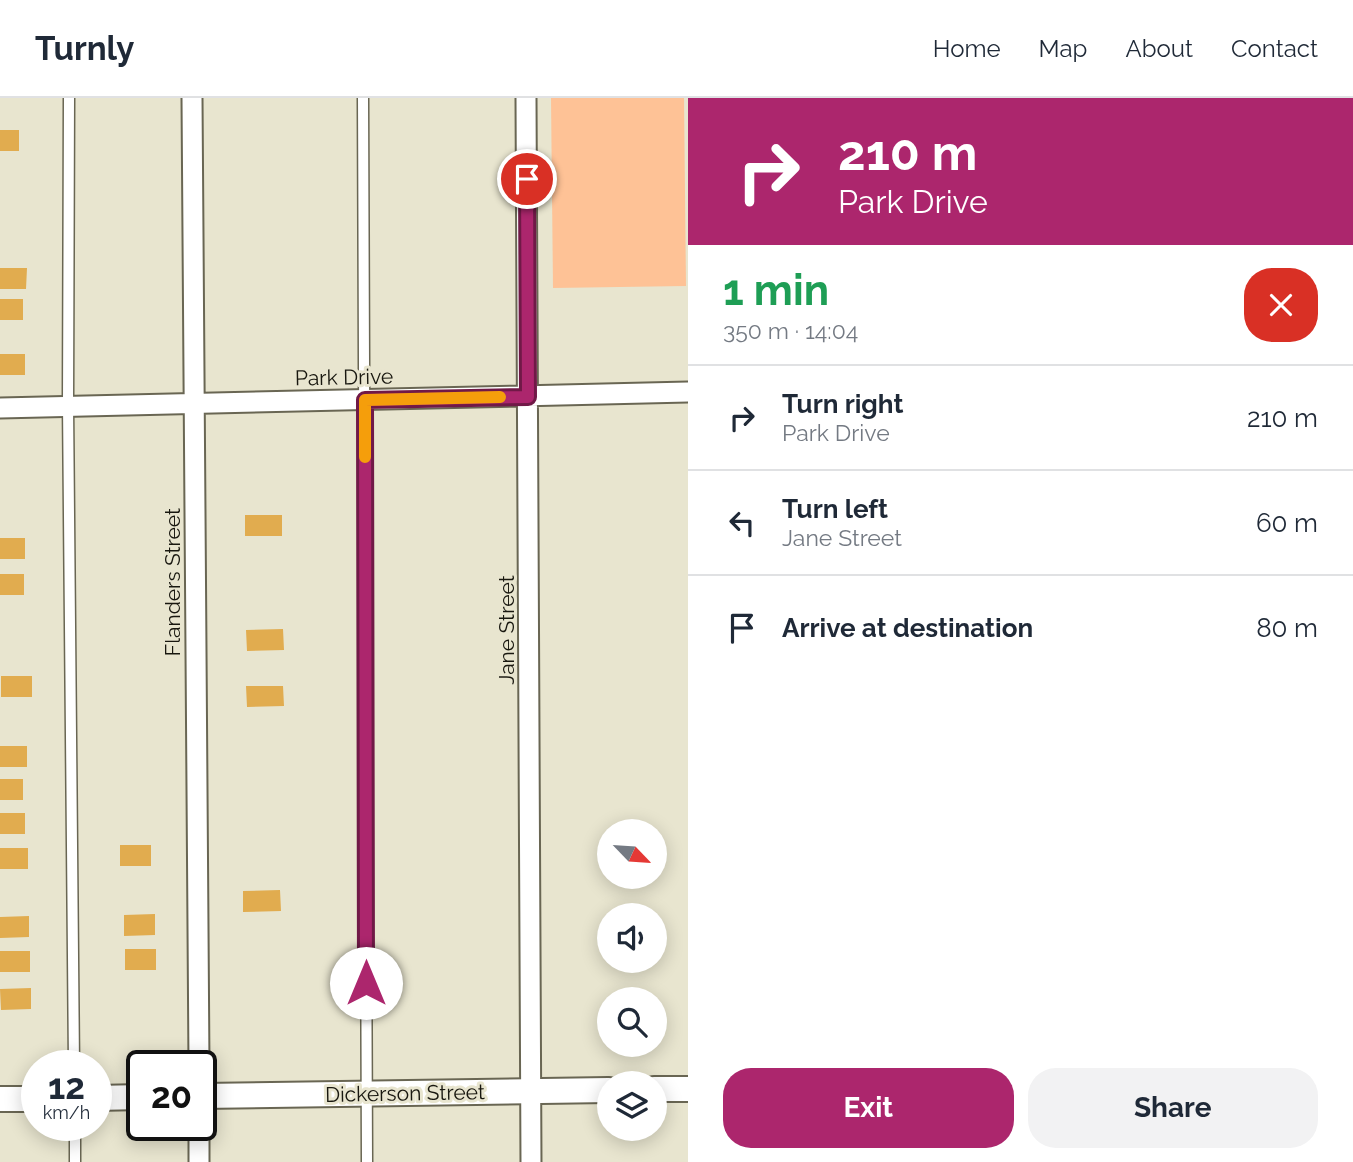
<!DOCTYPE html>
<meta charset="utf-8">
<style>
body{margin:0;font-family:Raleway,sans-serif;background:#f2f2f3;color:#1f2937;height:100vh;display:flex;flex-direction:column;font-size:26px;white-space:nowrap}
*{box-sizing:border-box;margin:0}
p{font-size:23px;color:#747a83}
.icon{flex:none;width:38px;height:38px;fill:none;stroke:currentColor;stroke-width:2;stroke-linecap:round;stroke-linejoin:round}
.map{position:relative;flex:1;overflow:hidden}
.drawer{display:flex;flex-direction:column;background:#fff;width:665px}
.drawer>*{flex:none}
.hud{background:#ac266d;color:#fff;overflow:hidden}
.needle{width:46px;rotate:115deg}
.controls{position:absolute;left:597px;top:721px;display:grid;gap:14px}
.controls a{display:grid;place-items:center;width:70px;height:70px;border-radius:50%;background:#fff;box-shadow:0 4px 18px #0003;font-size:35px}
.speed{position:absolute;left:21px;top:952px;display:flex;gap:14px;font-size:35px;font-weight:700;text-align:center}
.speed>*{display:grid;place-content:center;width:91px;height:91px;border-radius:50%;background:#fff;box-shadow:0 4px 18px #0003;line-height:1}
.speed small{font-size:18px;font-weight:400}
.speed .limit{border:4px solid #111;border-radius:10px;background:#fff;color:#111}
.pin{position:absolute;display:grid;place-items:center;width:60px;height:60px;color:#fff;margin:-30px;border:4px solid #fff;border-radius:50%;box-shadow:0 2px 7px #0007}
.me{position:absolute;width:77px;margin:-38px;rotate:0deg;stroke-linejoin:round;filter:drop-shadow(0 0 5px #0008)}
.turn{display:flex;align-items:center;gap:24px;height:147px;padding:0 35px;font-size:32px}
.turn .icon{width:91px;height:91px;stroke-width:2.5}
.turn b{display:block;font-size:49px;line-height:60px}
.round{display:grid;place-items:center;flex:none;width:74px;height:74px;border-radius:28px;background:#f2f2f3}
.head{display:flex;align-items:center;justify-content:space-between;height:119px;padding:0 35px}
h1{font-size:42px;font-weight:700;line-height:52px;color:#1e9e55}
.primary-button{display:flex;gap:14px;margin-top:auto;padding:14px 35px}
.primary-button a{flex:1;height:80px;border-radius:28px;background:#ac266d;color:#fff;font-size:28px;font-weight:700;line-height:80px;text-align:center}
.primary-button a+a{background:#f2f2f3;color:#1f2937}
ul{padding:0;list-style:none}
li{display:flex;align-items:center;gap:21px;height:105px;padding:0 35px;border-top:2px solid #e0e1e3}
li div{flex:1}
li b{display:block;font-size:26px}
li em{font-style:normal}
header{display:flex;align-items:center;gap:42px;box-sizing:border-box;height:98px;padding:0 35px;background:#fff;border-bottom:2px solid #e0e1e3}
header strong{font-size:33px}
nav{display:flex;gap:38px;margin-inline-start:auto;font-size:24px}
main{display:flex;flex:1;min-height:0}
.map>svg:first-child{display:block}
.green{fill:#fec296}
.building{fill:#e1ac4f}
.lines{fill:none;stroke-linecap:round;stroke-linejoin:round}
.service-casing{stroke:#696653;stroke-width:13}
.minor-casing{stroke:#696653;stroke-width:23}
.tertiary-casing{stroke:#696653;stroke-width:28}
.service{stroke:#fff;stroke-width:10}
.minor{stroke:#fff;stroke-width:19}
.tertiary{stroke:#fff;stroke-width:24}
.route-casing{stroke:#701947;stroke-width:18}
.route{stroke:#ac266d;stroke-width:12}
.slow{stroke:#f59e0b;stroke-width:12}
.labels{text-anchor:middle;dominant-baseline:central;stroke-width:6;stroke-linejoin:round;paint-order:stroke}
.street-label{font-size:21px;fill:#18170f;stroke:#e8e5cf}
</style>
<header>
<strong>Turnly</strong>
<nav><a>Home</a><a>Map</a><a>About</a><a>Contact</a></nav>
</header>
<main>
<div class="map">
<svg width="688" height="1064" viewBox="0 0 688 1064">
<rect width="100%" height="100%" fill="#e8e5cf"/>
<path class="green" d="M551 0H684L686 188 553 190Z"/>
<path class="building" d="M0 32H19V53H0Z
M0 170H27L26 191H0Z
M0 201H23V222H0Z
M0 256H25V277H0Z
M245 417H282V438H245Z
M0 440H25V461H0Z
M0 476H24V497H0Z
M283 531 284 552 247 553 246 532Z
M1 578H32V599H1Z
M246 588H283L284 608 247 609Z
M0 648H27V669H0Z
M0 681H23V702H0Z
M0 715H25V736H0Z
M120 747H151V768H120Z
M0 750H28V771H0Z
M280 792 281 813 243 814V793Z
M155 816V837L124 838V817Z
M29 818V839L0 840V819Z
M125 851H156V872H125Z
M0 853H30V874H0Z
M31 890V911L1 912 0 891Z"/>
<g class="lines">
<g class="service-casing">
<path id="service" d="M69 0 68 307 74 968
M363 0 367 1064
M75 1027V1064"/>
</g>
<g class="minor-casing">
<path id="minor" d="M192 0 199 968
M526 0 531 1064
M0 310 688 294
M199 1027V1064"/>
</g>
<g class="tertiary-casing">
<path id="tertiary" d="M654 991H688
M201 998 609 992
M96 1000 142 999
M0 1001H37"/>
</g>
<use href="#service" class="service"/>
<use href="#minor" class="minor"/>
<use href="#tertiary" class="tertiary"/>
</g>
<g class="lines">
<g class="route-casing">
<path id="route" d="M366 885 365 302 528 299 527 81"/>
</g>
<use href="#route" class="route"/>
<path class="slow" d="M365 359V302L500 299"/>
</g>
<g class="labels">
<g class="street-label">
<text transform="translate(344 279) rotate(-1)">Park Drive</text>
<text transform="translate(172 484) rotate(-90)">Flanders Street</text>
<text transform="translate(506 532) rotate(-90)">Jane Street</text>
<text transform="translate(405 995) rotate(-1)">Dickerson Street</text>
</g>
</g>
</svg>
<div class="controls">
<a><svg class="needle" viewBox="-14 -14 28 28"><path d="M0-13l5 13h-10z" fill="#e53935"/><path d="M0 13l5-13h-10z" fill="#747a83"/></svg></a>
<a><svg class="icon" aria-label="sound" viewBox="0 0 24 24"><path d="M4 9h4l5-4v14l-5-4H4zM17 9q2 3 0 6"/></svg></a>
<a><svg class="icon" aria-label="search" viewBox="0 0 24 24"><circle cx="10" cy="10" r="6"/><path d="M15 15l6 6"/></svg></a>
<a><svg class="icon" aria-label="layers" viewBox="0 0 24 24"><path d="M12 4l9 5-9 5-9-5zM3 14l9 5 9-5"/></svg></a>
</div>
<div class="speed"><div>12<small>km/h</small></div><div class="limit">20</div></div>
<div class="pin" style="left:527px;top:81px;background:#d93025"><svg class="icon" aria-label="arrive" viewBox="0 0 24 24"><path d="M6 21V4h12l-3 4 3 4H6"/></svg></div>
<svg class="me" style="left:366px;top:885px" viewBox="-20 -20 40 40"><circle r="19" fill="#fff"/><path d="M0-13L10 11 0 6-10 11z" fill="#ac266d"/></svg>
</div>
<section class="drawer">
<div class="hud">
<div class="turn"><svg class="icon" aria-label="right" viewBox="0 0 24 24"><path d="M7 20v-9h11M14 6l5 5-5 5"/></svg><div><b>210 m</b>Park Drive</div></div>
</div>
<div class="head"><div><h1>1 min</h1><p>350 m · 14:04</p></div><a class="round" style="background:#d93025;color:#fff"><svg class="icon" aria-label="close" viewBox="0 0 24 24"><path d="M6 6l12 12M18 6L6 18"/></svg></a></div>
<ul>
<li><svg class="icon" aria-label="right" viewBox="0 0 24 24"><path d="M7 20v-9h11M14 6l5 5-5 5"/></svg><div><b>Turn right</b><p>Park Drive</p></div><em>210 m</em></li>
<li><svg class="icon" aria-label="left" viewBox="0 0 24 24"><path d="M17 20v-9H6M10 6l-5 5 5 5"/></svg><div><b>Turn left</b><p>Jane Street</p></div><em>60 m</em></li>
<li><svg class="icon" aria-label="arrive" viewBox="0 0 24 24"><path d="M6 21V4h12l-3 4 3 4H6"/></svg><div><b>Arrive at destination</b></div><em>80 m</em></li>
</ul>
<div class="primary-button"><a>Exit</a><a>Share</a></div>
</section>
</main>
